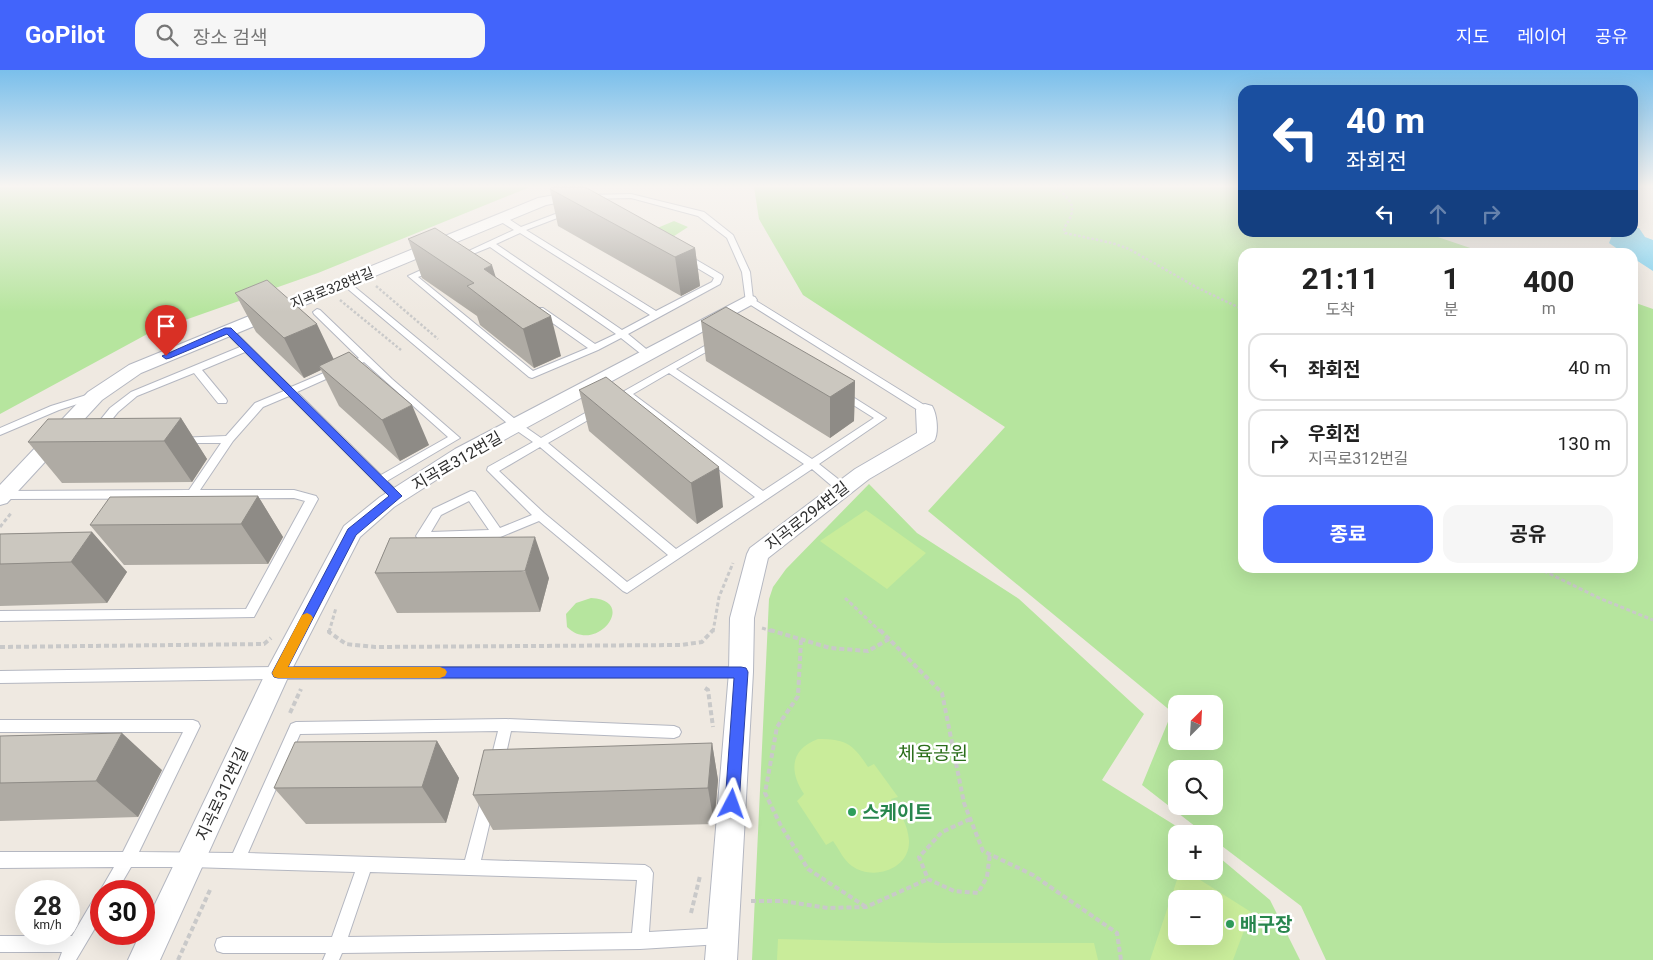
<!DOCTYPE html>
<html lang="ko">
<meta charset="utf-8">
<style>
body{margin:0;font-family:Roboto,"Noto Sans KR",sans-serif;background:#f6f6f6;color:#222;height:100vh;display:flex;flex-direction:column;font-size:19px;white-space:nowrap}
*{box-sizing:border-box;margin:0}
p{font-size:16px;color:#767676}
.icon{flex:none;width:28px;height:28px;fill:none;stroke:currentColor;stroke-width:2;stroke-linecap:round;stroke-linejoin:round}
.map{position:relative;flex:1;overflow:hidden}
.sheet{position:absolute;left:1238px;top:178px;width:400px;height:325px;display:flex;flex-direction:column;background:#fff;border-radius:15px;box-shadow:0 5px 20px #0002}
.sheet>*{flex:none}
.top-card{position:absolute;left:1238px;top:15px;width:400px;height:152px;border-radius:15px;box-shadow:0 5px 20px #0002;background:#1a4fa0;color:#fff;overflow:hidden}
.needle{width:32px;rotate:24deg}
.buttons{position:absolute;left:1168px;top:625px;display:grid;gap:10px}
.buttons a{display:grid;place-items:center;width:55px;height:55px;border-radius:10px;background:#fff;box-shadow:0 5px 20px #0002;font-size:25px}
.speed{position:absolute;left:15px;top:810px;display:flex;gap:10px;font-size:25px;font-weight:700;text-align:center}
.speed>*{display:grid;place-content:center;width:65px;height:65px;border-radius:50%;background:#fff;box-shadow:0 5px 20px #0002;line-height:1}
.speed small{font-size:12px;font-weight:400}
.speed .limit{border:8px solid #d22;background:#fff;color:#111}
.pin{position:absolute;display:grid;place-items:center;width:42px;height:42px;color:#fff;margin:-51px -21px;border-radius:50% 50% 50% 0;rotate:-45deg;box-shadow:0 0 5px #0007}
.pin .icon{rotate:45deg}
.me{position:absolute;width:55px;margin:-28px;rotate:4deg;stroke-linejoin:round;filter:drop-shadow(0 0 4px #0008)}
.turn{display:flex;align-items:center;gap:18px;height:105px;padding:0 25px;font-size:22px}
.turn .icon{width:65px;height:65px;stroke-width:2.5}
.turn b{display:block;font-size:35px;line-height:42px}
.lanes{display:flex;align-items:center;height:48px;padding:0 25px;background:#0003;justify-content:center;gap:25px;direction:ltr}
.lanes .off{opacity:.35}
.eta{display:flex;justify-content:space-evenly;align-items:center;height:85px;text-align:center}
.eta b{font-size:30px;font-weight:700;line-height:35px}
.cta{display:flex;gap:10px;margin-top:auto;padding:10px 25px}
.cta a{flex:1;height:58px;border-radius:15px;background:#4264fb;color:#fff;font-size:20px;font-weight:700;line-height:58px;text-align:center}
.cta a+a{background:#f6f6f6;color:#222}
ul{padding:0;list-style:none}
li{display:flex;align-items:center;gap:15px;height:68px;margin:0 10px 8px;padding:0 15px;border:2px solid #e0e0e0;border-radius:15px}
li div{flex:1}
li b{display:block;font-size:19px}
li em{font-style:normal}
header{display:flex;align-items:center;gap:30px;box-sizing:border-box;height:70px;padding:0 25px;background:#4264fb;color:#fff}
header strong{font-size:24px}
nav{display:flex;gap:28px;margin-inline-start:auto;font-size:18px}
.search{width:350px;height:45px;background:#f6f6f6;display:flex;align-items:center;gap:12px;box-sizing:border-box;padding:0 18px;border-radius:15px;color:#767676;font-size:19px}
.map>svg:first-child{display:block}
.green{fill:#b6e59e;fill-rule:evenodd}
.pitch{fill:#c9ec9a;fill-rule:evenodd}
.water{fill:#75cff0}
.lines{fill:none;stroke-linecap:round;stroke-linejoin:round}
.lane-casing{stroke:#b4b7c1;stroke-width:2}
.street-casing{stroke:#b4b7c1;stroke-width:2}
.path-far2{stroke:#c9c9c9;stroke-width:2.5;stroke-dasharray:2.5 2;stroke-linecap:butt}
.path-far1{stroke:#c9c9c9;stroke-width:3;stroke-dasharray:4 2.5;stroke-linecap:butt}
.path{stroke:#c9c9c9;stroke-width:4;stroke-dasharray:5 3;stroke-linecap:butt}
.lane{fill:#fff;fill-rule:evenodd}
.street{fill:#fff;fill-rule:evenodd}
.wall{fill:#afaba4}
.shaded-wall{fill:#8e8b86}
.building{fill:#cbc7bf;stroke:#8e8b86}
.route{fill:#4264fb;stroke:#2b41a3}
.slow{fill:#f59e0b}
.leisure-dot{fill:#2e9e5b;stroke:#fff;stroke-width:2}
.labels{text-anchor:middle;dominant-baseline:central;stroke-width:5;stroke-linejoin:round;paint-order:stroke}
.far-street-label{font-size:14px;fill:#2e2e2e;stroke:#fff}
.street-label{font-size:16px;fill:#2e2e2e;stroke:#fff}
.near-park-label{font-size:19px;fill:#2c6e1b;stroke:#fff}
.near-leisure-label{font-size:19px;font-weight:bold;fill:#27864d;stroke:#fff;text-anchor:start}
</style>
<header>
<strong>GoPilot</strong>
<div class="search"><svg class="icon" aria-label="search" viewBox="0 0 24 24"><circle cx="10" cy="10" r="6"/><path d="M15 15l6 6"/></svg>장소 검색</div>
<nav><a>지도</a><a>레이어</a><a>공유</a></nav>
</header>
<div class="map">
<svg width="1653" height="890" viewBox="0 0 1653 890">
<rect width="100%" height="100%" fill="#efe9e1"/>
<path class="green" d="M0 117H530L318 203 151 262 0 344Z
M754 117H1242V162L1426 163 1482 182H1242V498H1632L1633 232 1653 239V890H1326L1301 836 1214 770V764H1205L1142 715 1172 642 928 441 1005 357 803 225 759 149ZM1176 634H1214V671H1176ZM1176 699H1214V736H1176Z
M674 151 688 157 668 170 650 161Z
M869 414 917 463 1019 529 1144 644 1102 710 1189 764H1176V801H1214V783L1270 830 1300 890H752L769 529 773 517 786 499ZM1176 829H1214V866H1176Z
M591 528C639 530 596 586 567 557L566 544 576 533Z"/>
<path class="pitch" d="M866 440 926 483 887 519 820 471Z
M818 669C846 669 853 674 868 697L874 694 898 727 891 729C900 743 908 754 909 771 910 800 872 811 852 796 844 791 839 779 833 771L826 775 797 731 804 724C789 702 790 679 818 669Z
M1180 801H1186L1251 842 1233 890H1150ZM1176 829H1214V866H1176Z
M778 869 939 873H1094L1098 890H777Z"/>
<path class="water" d="M1633 158H1639L1645 167 1653 170V201L1633 188 1632 182H1622L1609 173 1613 163 1632 162Z"/>
<g class="lines">
<g class="lane-casing">
<path id="lane" d="M631 124 704 142 733 165 750 202 753 229 929 338 930 340 929 342H921L746 232 742 202 727 168 698 146 631 128 587 129 583 127 587 125Z
M566 140 573 142 526 160 656 241 712 212 714 208 682 189V185H688L722 205 723 207 720 214 628 264 651 283V287H645L621 268 598 280 532 308 529 307 408 206 430 196H436V200L418 207 533 301 588 278 537 242V238H543L595 274 616 264 490 177 468 186V190H462L458 186 514 160 498 150V146H504L521 157ZM520 163 650 245 622 260 496 174Z
M345 209 521 354 541 368 594 338H602L603 340 602 342 548 373 676 479 755 427 626 329 614 334 610 333 609 331 610 329 717 269 720 270V274L676 299 812 389 874 348 839 326 837 324 839 322H845L886 348 819 394 847 416 848 419 847 422H839L812 399 627 523 623 521 539 451 498 468 422 470 418 469 416 466 433 439 471 421 475 422 500 458 532 445 487 400 488 397 533 372 513 358 342 214V210ZM669 303 804 394 763 421 633 324ZM540 377 668 485 627 512 544 443 499 401ZM469 431 489 460 431 462 441 445Z
M317 239 320 240 392 309 460 368 387 411 402 426 400 429H392L289 326 263 337 233 371 200 420H294L316 426 318 429 254 547 0 551V541L246 539 305 431 294 428 3 429 0 428V417L6 421 189 420 221 373H181L177 372 176 370 177 368 226 366 255 333 284 321 245 282 202 300 226 329 227 331 226 333H218L194 303 137 326 118 342 101 363H93L92 361 93 359 110 338 131 322 240 277 225 262V258H231L291 317 359 288 314 244 313 242ZM364 292 448 367 381 405 297 322Z
M93 323 96 324 98 326 96 328 59 340 0 365V358L51 336Z
M278 597H741L746 598 748 602 746 606 741 607 278 609 0 613V601Z
M506 649 674 656 679 658 681 662 679 666 674 668 511 661 504 693 502 698 497 699 492 698 490 693 498 661 300 664 248 783 465 790 481 730 483 725 488 723 493 725 495 730 481 790 645 795 650 798 653 803 649 862 721 858 727 860 729 866 727 872 721 874 640 879 342 883 339 890H323L326 883H223L217 881 215 875 217 869 223 867H332L355 802 191 797H131L117 821H101V824L100 821 114 797 0 798V782H123L183 662H0V650H193L198 652 200 656 139 782 233 783 291 654 296 652ZM370 802 637 810 632 863 348 867Z
M101 825V848L76 890H59L62 882H0V866H72L95 827Z"/>
</g>
<g class="street-casing">
<path id="street" d="M566 123 571 124 573 127 571 130 546 135 141 303 102 330 7 433 0 435V415L88 322 129 295 538 128Z
M749 225 755 227 757 230 755 233 469 389 394 437 360 467 289 605 160 890H128L140 864H144V857L269 596 344 456 380 427 455 379Z
M925 334 932 336C937 344 939 363 934 371L869 409 768 488 754 548 753 602 737 890H705L729 602 730 548 747 484 750 478 855 399 917 363 916 340 918 336Z"/>
</g>
<path class="path-far2" d="M1056 117C1073 132 1078 138 1064 158L1065 163 1112 173 1129 179 1198 218 1242 239
M376 216 438 269
M340 230 401 280"/>
<path class="path-far1" d="M0 457 12 442
M1538 498 1599 528 1653 550
M845 528 881 562
M762 558 774 562
M329 562 336 538
M713 562 719 527 733 493"/>
<path class="path" d="M329 560V562L346 574 375 577 681 575 702 572 713 560
M770 560 830 578 868 581 889 569 942 623 964 733 983 781 1033 805 1117 863 1121 890
M880 560 889 569
M801 570 798 626 777 657 765 723 781 756 808 799 866 837
M0 577 264 574 271 568
M705 618 708 620 713 657
M290 643 301 619
M970 749 942 762 919 787 928 809 954 821 978 823 987 807 990 783
M751 831H783L828 838 866 837 928 809
M691 843 700 806
M178 890 210 820"/>
<use href="#lane" class="lane"/>
<use href="#street" class="street"/>
</g>
<path class="wall" d="M550 119 695 178 700 216 681 226 558 156Z
M408 169 496 208 561 286 534 298 480 255 477 246 422 208Z
M235 223 333 289 429 375 400 391 339 336 321 300 304 308 256 262Z
M701 251 855 311 854 351 830 368 706 291Z
M579 320 723 437 697 454 589 361Z
M181 348 207 389 192 412 62 413 28 372Z
M258 426 283 467 268 494 124 495 90 455Z
M92 462 127 502 107 533 0 536V464Z
M390 468 549 508 540 542 397 543 375 503Z
M0 666 162 700 138 747 0 751Z
M437 671 459 708 446 753 306 754 274 718Z
M712 673 718 710 714 754 493 760 473 725Z"/>
<path class="shaded-wall" d="M695 178 700 216 681 226 675 187Z
M492 195 504 234 484 199Z
M551 246 561 286 534 298 523 259Z
M317 254 336 294 319 296 321 300 304 308 284 268Z
M855 311 854 351 830 368V327Z
M412 335 429 375 400 391 382 350Z
M181 348 207 389 192 412 164 371Z
M719 397 723 437 697 454 691 413Z
M258 426 283 467 268 494 241 454Z
M92 462 127 502 107 533 71 492Z
M535 467 549 508 540 542 525 501Z
M122 663 162 700 138 747 96 711Z
M437 671 459 708 446 753 422 717Z
M712 673 718 710 714 754 708 718Z"/>
<path class="building" d="M552 117H585L695 178 675 187 550 119Z
M435 158 492 195 484 199 551 246 523 259 467 216 474 213 408 169Z
M267 210 317 254 284 268 235 223Z
M726 237 855 311 830 327 701 251Z
M349 282 412 335 382 350 319 296Z
M606 307 719 397 691 413 579 320Z
M181 348 164 371 28 372 48 349Z
M258 426 241 454 90 455 110 427Z
M92 462 71 492 0 494V464Z
M535 467 525 501 375 503 390 468Z
M122 663 96 711 0 713V666Z
M437 671 422 717 274 718 295 672Z
M712 673 708 718 473 725 484 680Z"/>
<linearGradient id="sky" x2="0" y2="1"><stop stop-color="#7abfeb"/><stop offset="0.48" stop-color="#f8f5f2"/><stop offset="1" stop-color="#f8f5f2" stop-opacity="0"/></linearGradient>
<rect width="1653" height="242" fill="url(#sky)"/>
<path class="route" d="M225 258H231L402 426 356 465 288 597H741L746 598 748 602 739 734 737 739 732 741 727 739 725 734 734 608H278L274 607 272 603 274 599 348 459 389 426 227 264 170 288 166 289 162 286Z"/>
<path class="slow" d="M307 543 311 545 313 548 288 597H440L445 599 447 602 445 606 440 608H278L274 607 272 603 274 599 302 545Z"/>
<g class="leisure-dot">
<circle cx="852" cy="742" r="5"/>
<circle cx="1230" cy="854" r="5"/>
</g>
<g class="labels">
<g class="far-street-label">
<text transform="translate(332 218) rotate(-22)">지곡로328번길</text>
</g>
<g class="street-label">
<text transform="translate(457 391) rotate(-30)">지곡로312번길</text>
<text transform="translate(807 446) rotate(-38)">지곡로294번길</text>
<text transform="translate(222 724) rotate(-65)">지곡로312번길</text>
</g>
<g class="near-park-label">
<text x="933" y="683">체육공원</text>
</g>
<g class="near-leisure-label">
<text x="862" y="742">스케이트</text>
<text x="1240" y="854">배구장</text>
</g>
</g>
</svg>
<div class="buttons">
<a><svg class="needle" viewBox="-14 -14 28 28"><path d="M0-13l5 13h-10z" fill="#e53935"/><path d="M0 13l5-13h-10z" fill="#767676"/></svg></a>
<a><svg class="icon" aria-label="search" viewBox="0 0 24 24"><circle cx="10" cy="10" r="6"/><path d="M15 15l6 6"/></svg></a>
<a>+</a>
<a>−</a>
</div>
<div class="speed"><div>28<small>km/h</small></div><div class="limit">30</div></div>
<div class="pin" style="left:166px;top:286px;background:#d93025"><svg class="icon" aria-label="arrive" viewBox="0 0 24 24"><path d="M6 21V4h12l-3 4 3 4H6"/></svg></div>
<svg class="me" style="left:732px;top:734px" viewBox="-20 -20 40 40"><path d="M0-17L14 15 0 8-14 15z" fill="#4264fb" stroke="#fff" stroke-width="4"/></svg>
<div class="top-card">
<div class="turn"><svg class="icon" aria-label="left" viewBox="0 0 24 24"><path d="M17 20v-9H6M10 6l-5 5 5 5"/></svg><div><b>40 m</b>좌회전</div></div>
<div class="lanes"><svg class="icon" aria-label="left" viewBox="0 0 24 24"><path d="M17 20v-9H6M10 6l-5 5 5 5"/></svg><svg class="icon off" aria-label="ahead" viewBox="0 0 24 24"><path d="M12 20V5M6 11l6-6 6 6"/></svg><svg class="icon off" aria-label="right" viewBox="0 0 24 24"><path d="M7 20v-9h11M14 6l5 5-5 5"/></svg></div>
</div>
<section class="sheet">
<div class="eta">
<div><b>21:11</b><p>도착</p></div>
<div><b>1</b><p>분</p></div>
<div><b>400</b><p>m</p></div>
</div>
<ul>
<li><svg class="icon" aria-label="left" viewBox="0 0 24 24"><path d="M17 20v-9H6M10 6l-5 5 5 5"/></svg><div><b>좌회전</b></div><em>40 m</em></li>
<li><svg class="icon" aria-label="right" viewBox="0 0 24 24"><path d="M7 20v-9h11M14 6l5 5-5 5"/></svg><div><b>우회전</b><p>지곡로312번길</p></div><em>130 m</em></li>
</ul>
<div class="cta"><a>종료</a><a>공유</a></div>
</section>
</div>
